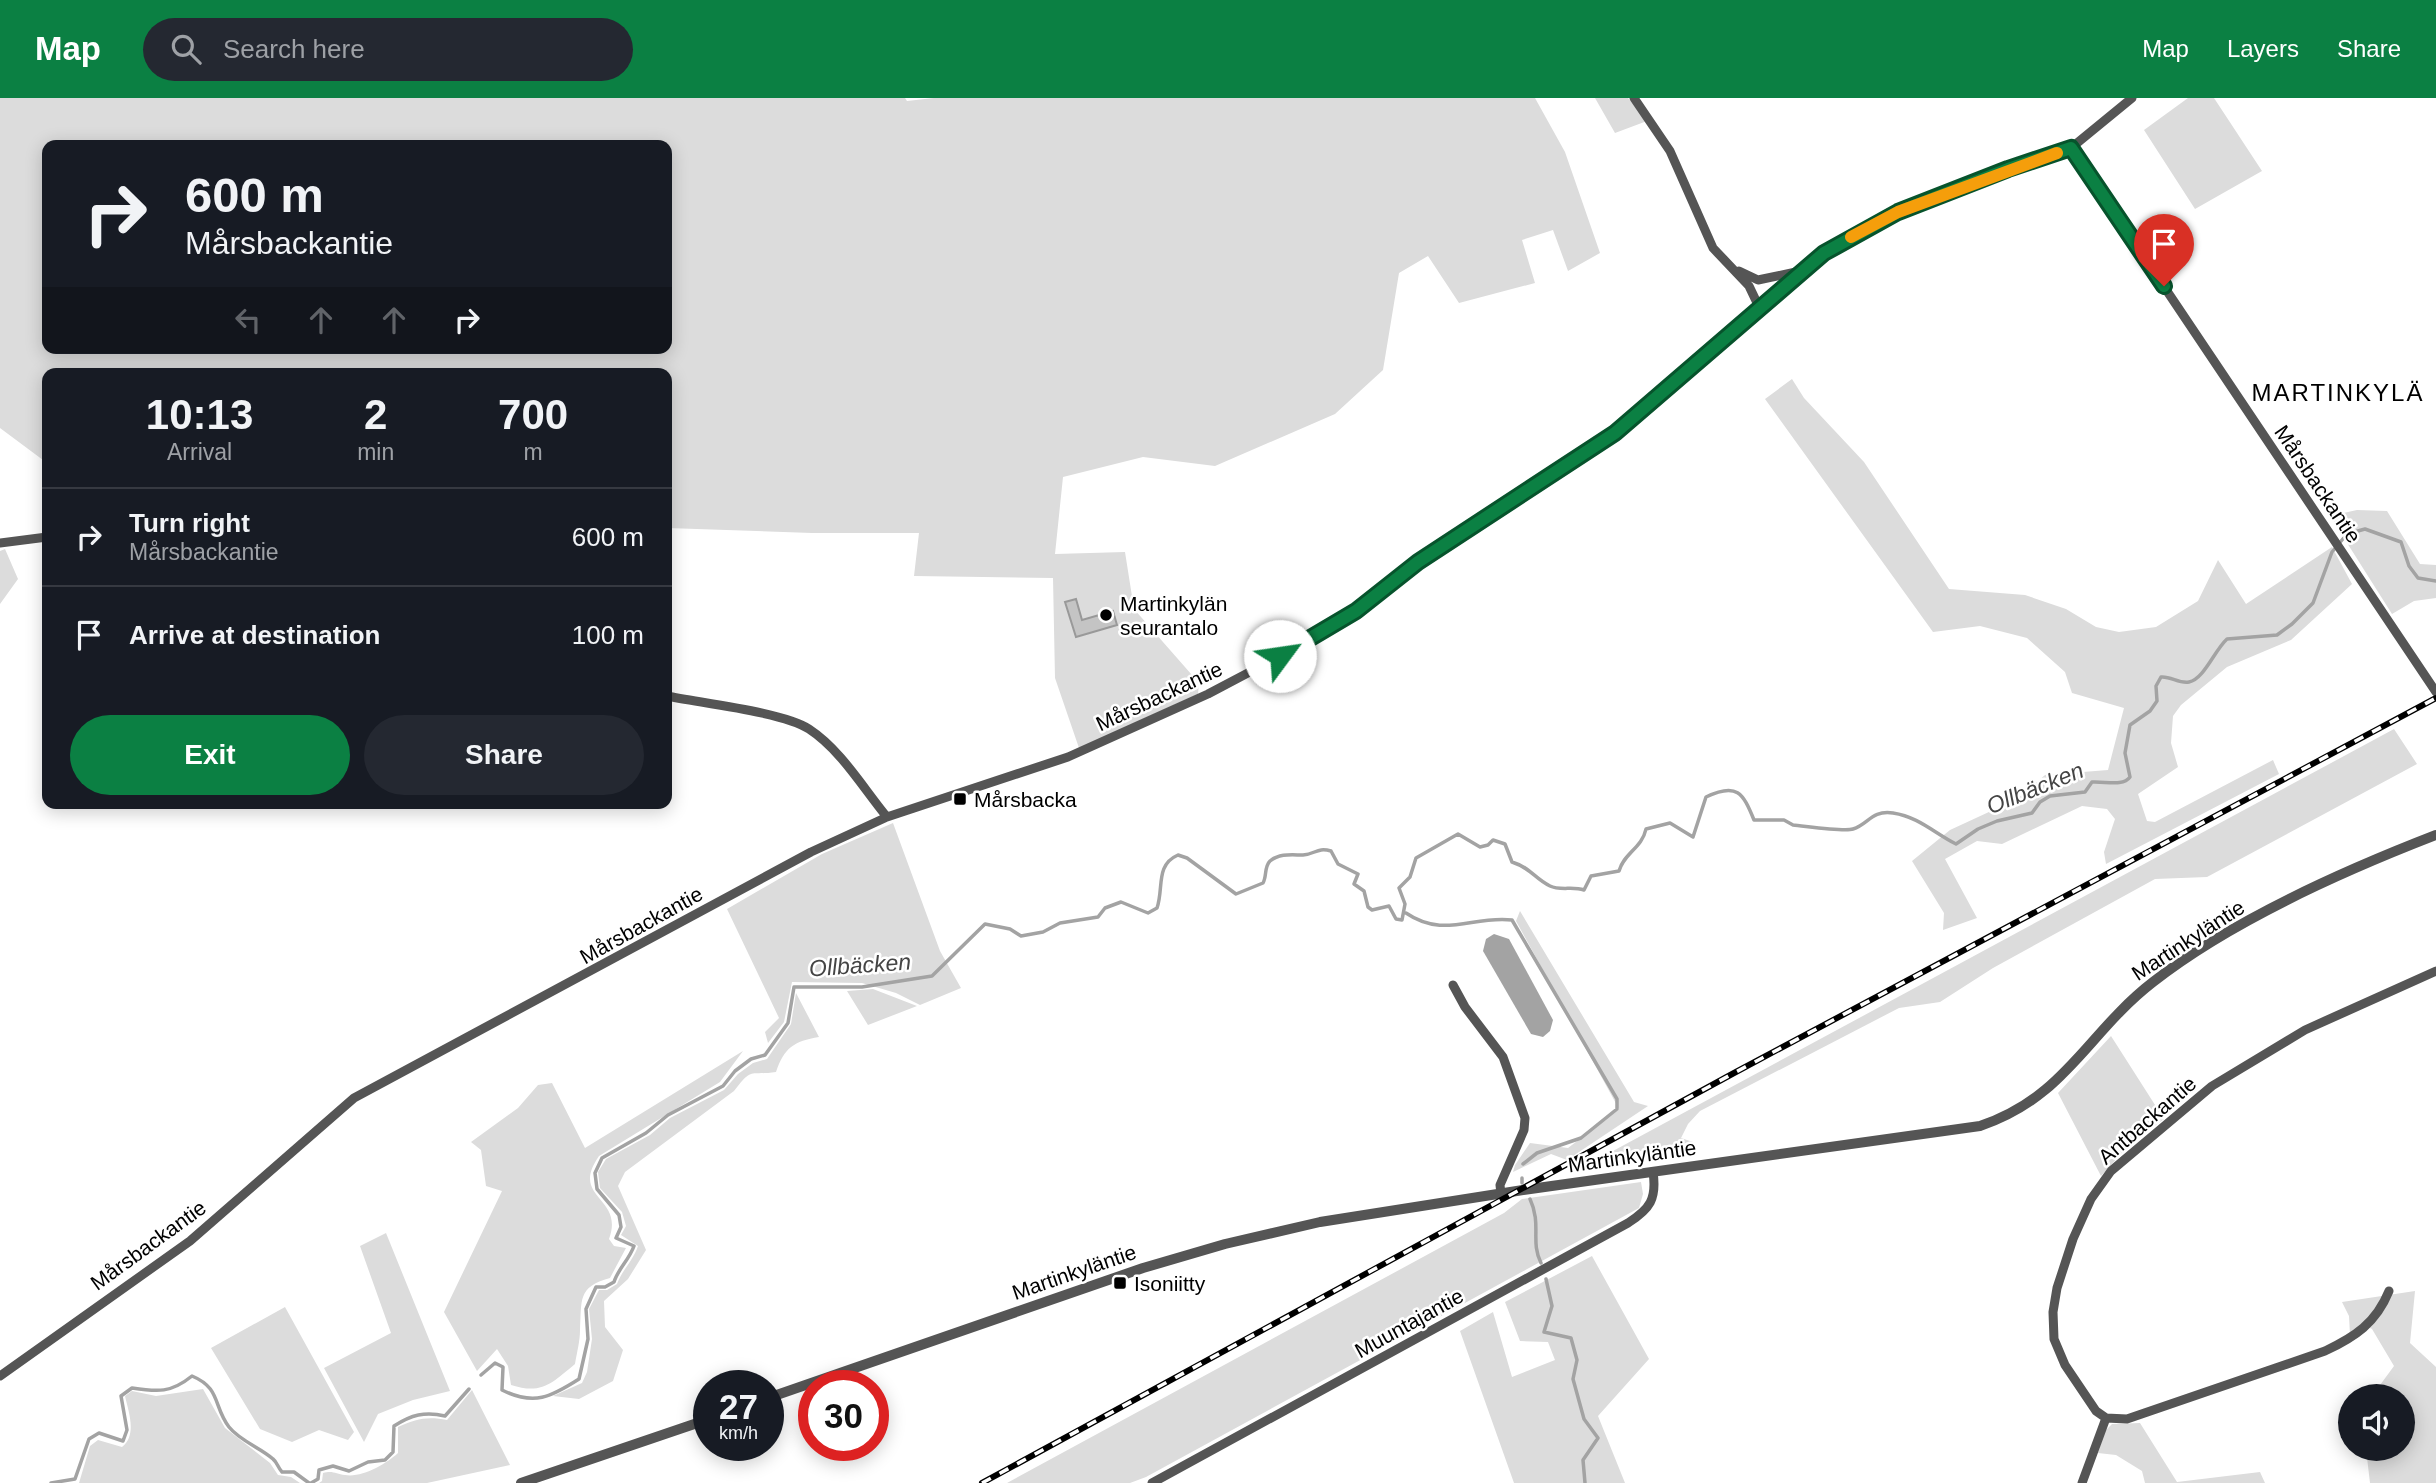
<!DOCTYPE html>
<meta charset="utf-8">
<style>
body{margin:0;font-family:Arial,sans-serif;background:#242831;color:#f1f3f6;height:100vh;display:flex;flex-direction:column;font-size:26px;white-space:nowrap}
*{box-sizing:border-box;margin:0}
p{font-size:23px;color:#9ea1a6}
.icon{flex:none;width:38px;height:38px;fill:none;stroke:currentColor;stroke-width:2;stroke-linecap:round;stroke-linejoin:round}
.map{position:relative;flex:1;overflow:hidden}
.drawer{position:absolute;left:42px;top:270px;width:630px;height:441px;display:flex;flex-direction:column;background:#171b24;border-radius:14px;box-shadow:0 4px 18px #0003}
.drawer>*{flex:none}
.top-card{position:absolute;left:42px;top:42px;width:630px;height:214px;border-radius:14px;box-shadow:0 4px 18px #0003;background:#171b24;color:#f1f3f6;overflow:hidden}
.buttons{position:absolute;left:2338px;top:1286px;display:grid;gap:14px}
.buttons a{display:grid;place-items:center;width:77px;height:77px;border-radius:50%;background:#171b24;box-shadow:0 4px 18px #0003;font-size:35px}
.speed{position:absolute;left:693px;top:1272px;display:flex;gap:14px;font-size:35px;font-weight:700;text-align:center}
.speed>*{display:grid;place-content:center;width:91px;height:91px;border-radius:50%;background:#171b24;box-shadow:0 4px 18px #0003;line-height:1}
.speed small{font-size:18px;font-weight:400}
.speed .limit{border:10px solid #d22;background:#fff;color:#111}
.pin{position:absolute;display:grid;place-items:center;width:60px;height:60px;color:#fff;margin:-72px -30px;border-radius:50% 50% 50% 0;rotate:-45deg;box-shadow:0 0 7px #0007}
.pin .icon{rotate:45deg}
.me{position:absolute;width:77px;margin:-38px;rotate:59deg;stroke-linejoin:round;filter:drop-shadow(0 0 5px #0008)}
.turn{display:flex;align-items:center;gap:24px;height:147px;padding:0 28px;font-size:32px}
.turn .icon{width:91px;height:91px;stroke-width:2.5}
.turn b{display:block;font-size:49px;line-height:60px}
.lanes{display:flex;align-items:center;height:66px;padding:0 28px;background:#0003;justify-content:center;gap:35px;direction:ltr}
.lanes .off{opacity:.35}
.eta{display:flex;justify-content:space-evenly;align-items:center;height:119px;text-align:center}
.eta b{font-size:42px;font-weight:700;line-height:49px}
.action{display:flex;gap:14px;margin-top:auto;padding:14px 28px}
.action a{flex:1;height:80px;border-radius:42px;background:#0b8043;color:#fff;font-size:28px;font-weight:700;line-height:80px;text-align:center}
.action a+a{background:#242831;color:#f1f3f6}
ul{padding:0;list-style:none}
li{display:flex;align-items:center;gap:21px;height:98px;padding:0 28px;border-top:2px solid #363941}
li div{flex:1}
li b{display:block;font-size:26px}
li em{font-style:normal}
header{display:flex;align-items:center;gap:42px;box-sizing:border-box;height:98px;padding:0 35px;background:#0b8043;color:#fff}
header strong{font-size:33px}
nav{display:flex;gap:38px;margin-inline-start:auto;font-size:24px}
.search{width:490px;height:63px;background:#242831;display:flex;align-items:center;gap:18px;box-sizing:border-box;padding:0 24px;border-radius:38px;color:#9ea1a6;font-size:26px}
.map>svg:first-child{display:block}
.green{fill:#dcdcdc;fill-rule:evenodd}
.water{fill:#a3a3a3}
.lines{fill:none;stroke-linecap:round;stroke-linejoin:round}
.stream{stroke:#a3a3a3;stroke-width:3.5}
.building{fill:#c4c4c4;stroke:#999;stroke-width:2}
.minor{stroke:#555;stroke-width:9}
.tertiary{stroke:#555;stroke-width:10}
.rail-casing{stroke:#000;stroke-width:6}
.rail{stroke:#fff;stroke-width:3.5;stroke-dasharray:10;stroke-linecap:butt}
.route-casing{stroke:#07532c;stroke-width:18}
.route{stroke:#0b8043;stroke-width:12}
.slow{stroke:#f59e0b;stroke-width:12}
.poi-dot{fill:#000;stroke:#fff;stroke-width:2.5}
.labels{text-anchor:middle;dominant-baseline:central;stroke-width:5;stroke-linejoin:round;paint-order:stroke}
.street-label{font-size:21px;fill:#000;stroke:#fff}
.poi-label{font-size:21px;fill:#000;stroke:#fff;text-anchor:start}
.water-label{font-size:23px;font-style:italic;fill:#444;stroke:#fff}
.quarter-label{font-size:24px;letter-spacing:2px;fill:#000;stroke:#fff}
</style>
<header>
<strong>Map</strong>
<div class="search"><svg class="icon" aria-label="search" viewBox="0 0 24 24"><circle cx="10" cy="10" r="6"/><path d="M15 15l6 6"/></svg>Search here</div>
<nav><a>Map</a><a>Layers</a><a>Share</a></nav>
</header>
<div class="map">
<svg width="2436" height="1385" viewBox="0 0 2436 1385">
<rect width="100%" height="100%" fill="#fff"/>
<path class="green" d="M0 0H905L907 3 934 0H1535L1565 54 1600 155 1568 173 1553 132 1522 142 1535 185 1459 205 1428 158 1399 175 1383 272 1335 316 1215 368 1143 359 1063 379 1055 456 1125 454 1134 511 1199 585 1198 596 1079 650 1055 580 1053 480 914 478 919 435H812L667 430V275H47V365L0 330ZM47 47H667V250H47Z
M1595 0H1628L1647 23 1615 35Z
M2188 0H2214L2262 73 2195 111 2144 32Z
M1792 281 1804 300 1864 364 1949 491 2025 497 2066 511 2096 529 2119 534 2156 529 2198 503 2218 462 2246 506 2332 449 2352 486 2291 542 2227 569 2181 607 2173 618 2171 645 2178 669 2138 696 2147 723 2155 724 2273 662 2279 676 2106 766 2104 754 2115 721 2107 711 2082 708 2002 746 1977 743 1945 761 1977 820 1943 832 1944 815 1912 763 1950 732 2017 701 2045 677 2108 672 2124 610 2072 595 2065 574 2027 540 1980 528 1933 534 1765 301Z
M2357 412 2387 413 2420 466 2436 467V500L2414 503 2392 516 2330 418Z
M5 451 18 481 0 506V453Z
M2394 631 2417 666 2207 779 2155 781 1993 870 1940 904 1899 910 1700 1013 1688 1026 1681 1040 1693 1044 1600 1060Z
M893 725 940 853 961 890 920 907 896 895 862 885 792 884 784 924 768 945 765 934 779 920 727 811 822 756Z
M1520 813 1634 1004 1648 1008 1567 1062 1551 1056 1513 1074 1515 1067 1530 1045 1568 1050 1619 1011 1516 823Z
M873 891 917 908 868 927 847 893Z
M796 895 819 939C794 943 784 950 776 974 749 978 753 968 734 993L625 1074 618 1088 646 1152 628 1181 604 1203 605 1229 623 1252 613 1283 579 1301 553 1298 582 1285 587 1274 592 1241 589 1211 599 1192H607L617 1186C622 1172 633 1163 638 1148L621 1137 626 1128 622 1114 600 1090 598 1074 606 1061 650 1037 670 1020 724 992 738 976 753 965 767 961 791 926Z
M2111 938 2164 1021 2129 1047 2101 1078 2058 995Z
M743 953 720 984 599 1058C569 1101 625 1098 609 1141L614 1148 626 1150 610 1180C577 1189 582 1202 580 1232 580 1243 577 1254 575 1266 552 1285 542 1297 511 1287L508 1268 497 1251 477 1273 444 1214 502 1093 486 1088 481 1052 471 1044 518 1010 538 987 552 985 585 1050Z
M1641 1084 1643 1096 1639 1110 1146 1379 1130 1385H1007L1504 1115 1522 1101Z
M386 1135 450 1293 413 1302 378 1316 364 1344 324 1270 391 1235 360 1148Z
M1592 1158 1649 1261 1598 1318 1625 1385H1514L1460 1233 1493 1214 1512 1279 1555 1262 1548 1244 1520 1243 1505 1204Z
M2415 1193 2410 1245 2436 1269V1385H2370L2366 1351H2403V1298H2372L2394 1268 2372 1231 2364 1227 2350 1237 2349 1218 2342 1204Z
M285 1209 354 1334 348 1342 319 1332 292 1344 260 1331 211 1250Z
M203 1291 225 1330 270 1365 278 1377 291 1379 300 1385H79L90 1348 98 1342 122 1349C137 1337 129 1315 125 1298L132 1293 156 1298Z
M472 1292 510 1367 427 1385H319L322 1383 323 1375C333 1372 336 1376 345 1377 362 1380 386 1366 398 1355V1329C416 1321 427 1318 447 1322Z
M2140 1325 2177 1384 2260 1374 2265 1385H2145L2142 1373 2116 1357 2098 1355 2105 1333 2112 1326Z"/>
<path class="water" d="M1494 836 1509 841 1553 922 1550 933 1543 939 1531 936 1483 853 1486 841Z"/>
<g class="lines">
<path class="stream" d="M1406 815C1444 841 1473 817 1512 822L1617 1001V1011L1581 1040 1537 1055 1523 1066
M1522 1080V1085
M1530 1101C1542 1127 1530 1143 1541 1165
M1546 1181 1552 1208 1544 1234 1571 1240 1577 1262 1573 1281 1584 1321 1598 1340 1583 1362 1585 1385
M481 1277 495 1265 503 1269 502 1292C534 1308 551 1299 579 1281L588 1241 586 1211 596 1189H605L614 1184C618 1171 629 1162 634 1148L616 1140 621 1129 619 1117 597 1091 595 1075 602 1060 646 1035 668 1017 723 988 735 973 751 961 765 957 788 925 794 889H862L932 878 985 826 1010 831 1021 838 1043 834 1060 825 1098 819 1105 810 1121 804 1148 815 1157 810C1164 790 1155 767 1178 757L1187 760 1236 796 1263 785C1267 778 1264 769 1270 763 1280 755 1292 757 1303 757 1316 756 1317 749 1331 753L1338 766 1358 776 1354 786 1364 793 1368 809 1372 812 1389 808 1396 821 1402 822 1405 806 1399 790 1410 779 1416 760 1458 736 1480 749 1488 747 1493 742 1505 746 1512 764C1531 770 1534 780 1550 788 1560 793 1573 788 1584 792L1591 778 1619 773C1624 755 1642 750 1646 731L1670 725 1693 739 1706 699C1737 684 1743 695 1754 722H1784L1793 727C1805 728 1844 734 1853 731 1869 726 1871 712 1893 715 1919 719 1934 735 1956 746L1978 731 1997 723 2032 715 2040 704 2050 698 2085 694 2092 684C2105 683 2123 689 2130 679L2125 655 2130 627 2150 613 2157 603 2156 588 2161 579C2171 578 2179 586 2189 584 2204 581 2214 553 2227 541L2277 537 2292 526 2313 505 2332 454 2347 436 2365 431 2401 444 2409 468 2418 480 2436 483
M51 1385 75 1381 89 1341 99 1335 123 1343 127 1332 121 1298 132 1290C158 1294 171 1295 192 1278 221 1290 213 1308 229 1329 240 1343 261 1350 273 1361 277 1364 278 1370 282 1374H294L309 1385
M311 1385 318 1381 319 1372 333 1368 349 1373 368 1364 385 1362 393 1354 394 1328C411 1317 425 1313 445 1318L469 1291"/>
</g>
<path class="building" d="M1076 501 1082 522 1113 513 1117 527 1076 539 1065 504Z"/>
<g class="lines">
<path class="minor" d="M1634 0 1670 53 1713 150 1749 188 1759 209
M2071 50 2132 0
M1739 173 1758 182 1796 174
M0 445 47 439
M667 598C700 605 783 614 809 631 841 652 863 690 887 719
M1453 887 1465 909 1503 959 1525 1020 1524 1032 1500 1087 1501 1096
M2389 1193C2376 1225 2355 1239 2325 1253L2127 1321 2106 1320 2096 1313 2065 1267 2054 1241 2053 1214 2057 1190 2073 1141 2091 1101 2111 1073 2212 988 2305 932 2436 873
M0 1278 190 1143 354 1000 811 754 887 719 1068 659 1208 596 1280 558 1356 513 1418 464 1615 335 1824 155 1898 114 2008 71 2071 50 2436 594
M1152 1385 1628 1125C1650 1111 1657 1101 1653 1074
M2082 1385 2106 1320"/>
<path class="tertiary" d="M768 1300 1143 1170 1225 1146 1320 1124 1523 1092 1980 1028C2066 999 2087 935 2153 884 2232 822 2343 773 2436 737
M521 1385 709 1321"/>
<g class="rail-casing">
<path id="rail" d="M982 1385 1734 975 2436 600"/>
</g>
<use href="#rail" class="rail"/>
</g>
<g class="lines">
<g class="route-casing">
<path id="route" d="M1280 558 1356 513 1418 464 1615 335 1824 155 1898 114 2008 71 2071 50 2164 188"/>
</g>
<use href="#route" class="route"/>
<path class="slow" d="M1851 139 1898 114 2057 55"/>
</g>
<g class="poi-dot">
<circle cx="1106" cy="517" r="7"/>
<rect x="953" y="694" width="14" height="14" rx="3.5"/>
<rect x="1113" y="1178" width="14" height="14" rx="3.5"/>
</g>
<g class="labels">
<g class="street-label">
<text transform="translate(2318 386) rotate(56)">Mårsbackantie</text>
<text transform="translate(1159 598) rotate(-25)">Mårsbackantie</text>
<text transform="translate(641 827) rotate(-29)">Mårsbackantie</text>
<text transform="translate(2188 842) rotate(-33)">Martinkyläntie</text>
<text transform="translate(2147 1022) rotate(-41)">Antbackantie</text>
<text transform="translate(1632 1058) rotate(-8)">Martinkyläntie</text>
<text transform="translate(148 1147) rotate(-36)">Mårsbackantie</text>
<text transform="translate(1074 1174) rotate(-19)">Martinkyläntie</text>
<text transform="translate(1409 1225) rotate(-29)">Muuntajantie</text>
</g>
<g class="poi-label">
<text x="1120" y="505">Martinkylän<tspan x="1120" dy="24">seurantalo</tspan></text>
<text x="974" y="701">Mårsbacka</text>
<text x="1134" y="1185">Isoniitty</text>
</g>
<g class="water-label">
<text transform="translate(2035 690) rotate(-22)">Ollbäcken</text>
<text transform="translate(860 867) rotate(-4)">Ollbäcken</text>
</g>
<g class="quarter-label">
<text x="2338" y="294">MARTINKYLÄ</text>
</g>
</g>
</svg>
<div class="buttons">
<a><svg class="icon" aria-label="sound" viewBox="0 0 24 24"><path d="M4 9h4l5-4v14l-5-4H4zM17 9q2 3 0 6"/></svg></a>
</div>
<div class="speed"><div>27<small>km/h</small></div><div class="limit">30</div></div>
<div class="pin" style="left:2164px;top:188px;background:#d93025"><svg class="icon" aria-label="arrive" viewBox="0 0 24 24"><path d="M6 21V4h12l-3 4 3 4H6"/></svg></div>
<svg class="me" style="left:1280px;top:558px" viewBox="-20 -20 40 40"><circle r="19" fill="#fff"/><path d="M0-13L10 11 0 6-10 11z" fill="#0b8043"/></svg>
<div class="top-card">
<div class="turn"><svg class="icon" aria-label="right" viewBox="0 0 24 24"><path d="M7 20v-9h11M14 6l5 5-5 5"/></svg><div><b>600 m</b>Mårsbackantie</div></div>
<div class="lanes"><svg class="icon off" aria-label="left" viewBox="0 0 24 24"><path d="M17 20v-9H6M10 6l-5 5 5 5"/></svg><svg class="icon off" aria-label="ahead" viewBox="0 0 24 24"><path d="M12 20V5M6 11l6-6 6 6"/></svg><svg class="icon off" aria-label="ahead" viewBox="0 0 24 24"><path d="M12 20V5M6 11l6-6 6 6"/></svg><svg class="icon" aria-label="right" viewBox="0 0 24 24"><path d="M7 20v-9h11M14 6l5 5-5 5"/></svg></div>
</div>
<section class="drawer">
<div class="eta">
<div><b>10:13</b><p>Arrival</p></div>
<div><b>2</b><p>min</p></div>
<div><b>700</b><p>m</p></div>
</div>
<ul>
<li><svg class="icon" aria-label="right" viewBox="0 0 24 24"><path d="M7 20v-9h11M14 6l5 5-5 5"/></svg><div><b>Turn right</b><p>Mårsbackantie</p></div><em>600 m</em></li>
<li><svg class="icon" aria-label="arrive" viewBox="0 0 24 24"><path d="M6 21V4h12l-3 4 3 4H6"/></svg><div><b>Arrive at destination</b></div><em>100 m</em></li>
</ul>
<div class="action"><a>Exit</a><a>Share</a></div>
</section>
</div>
